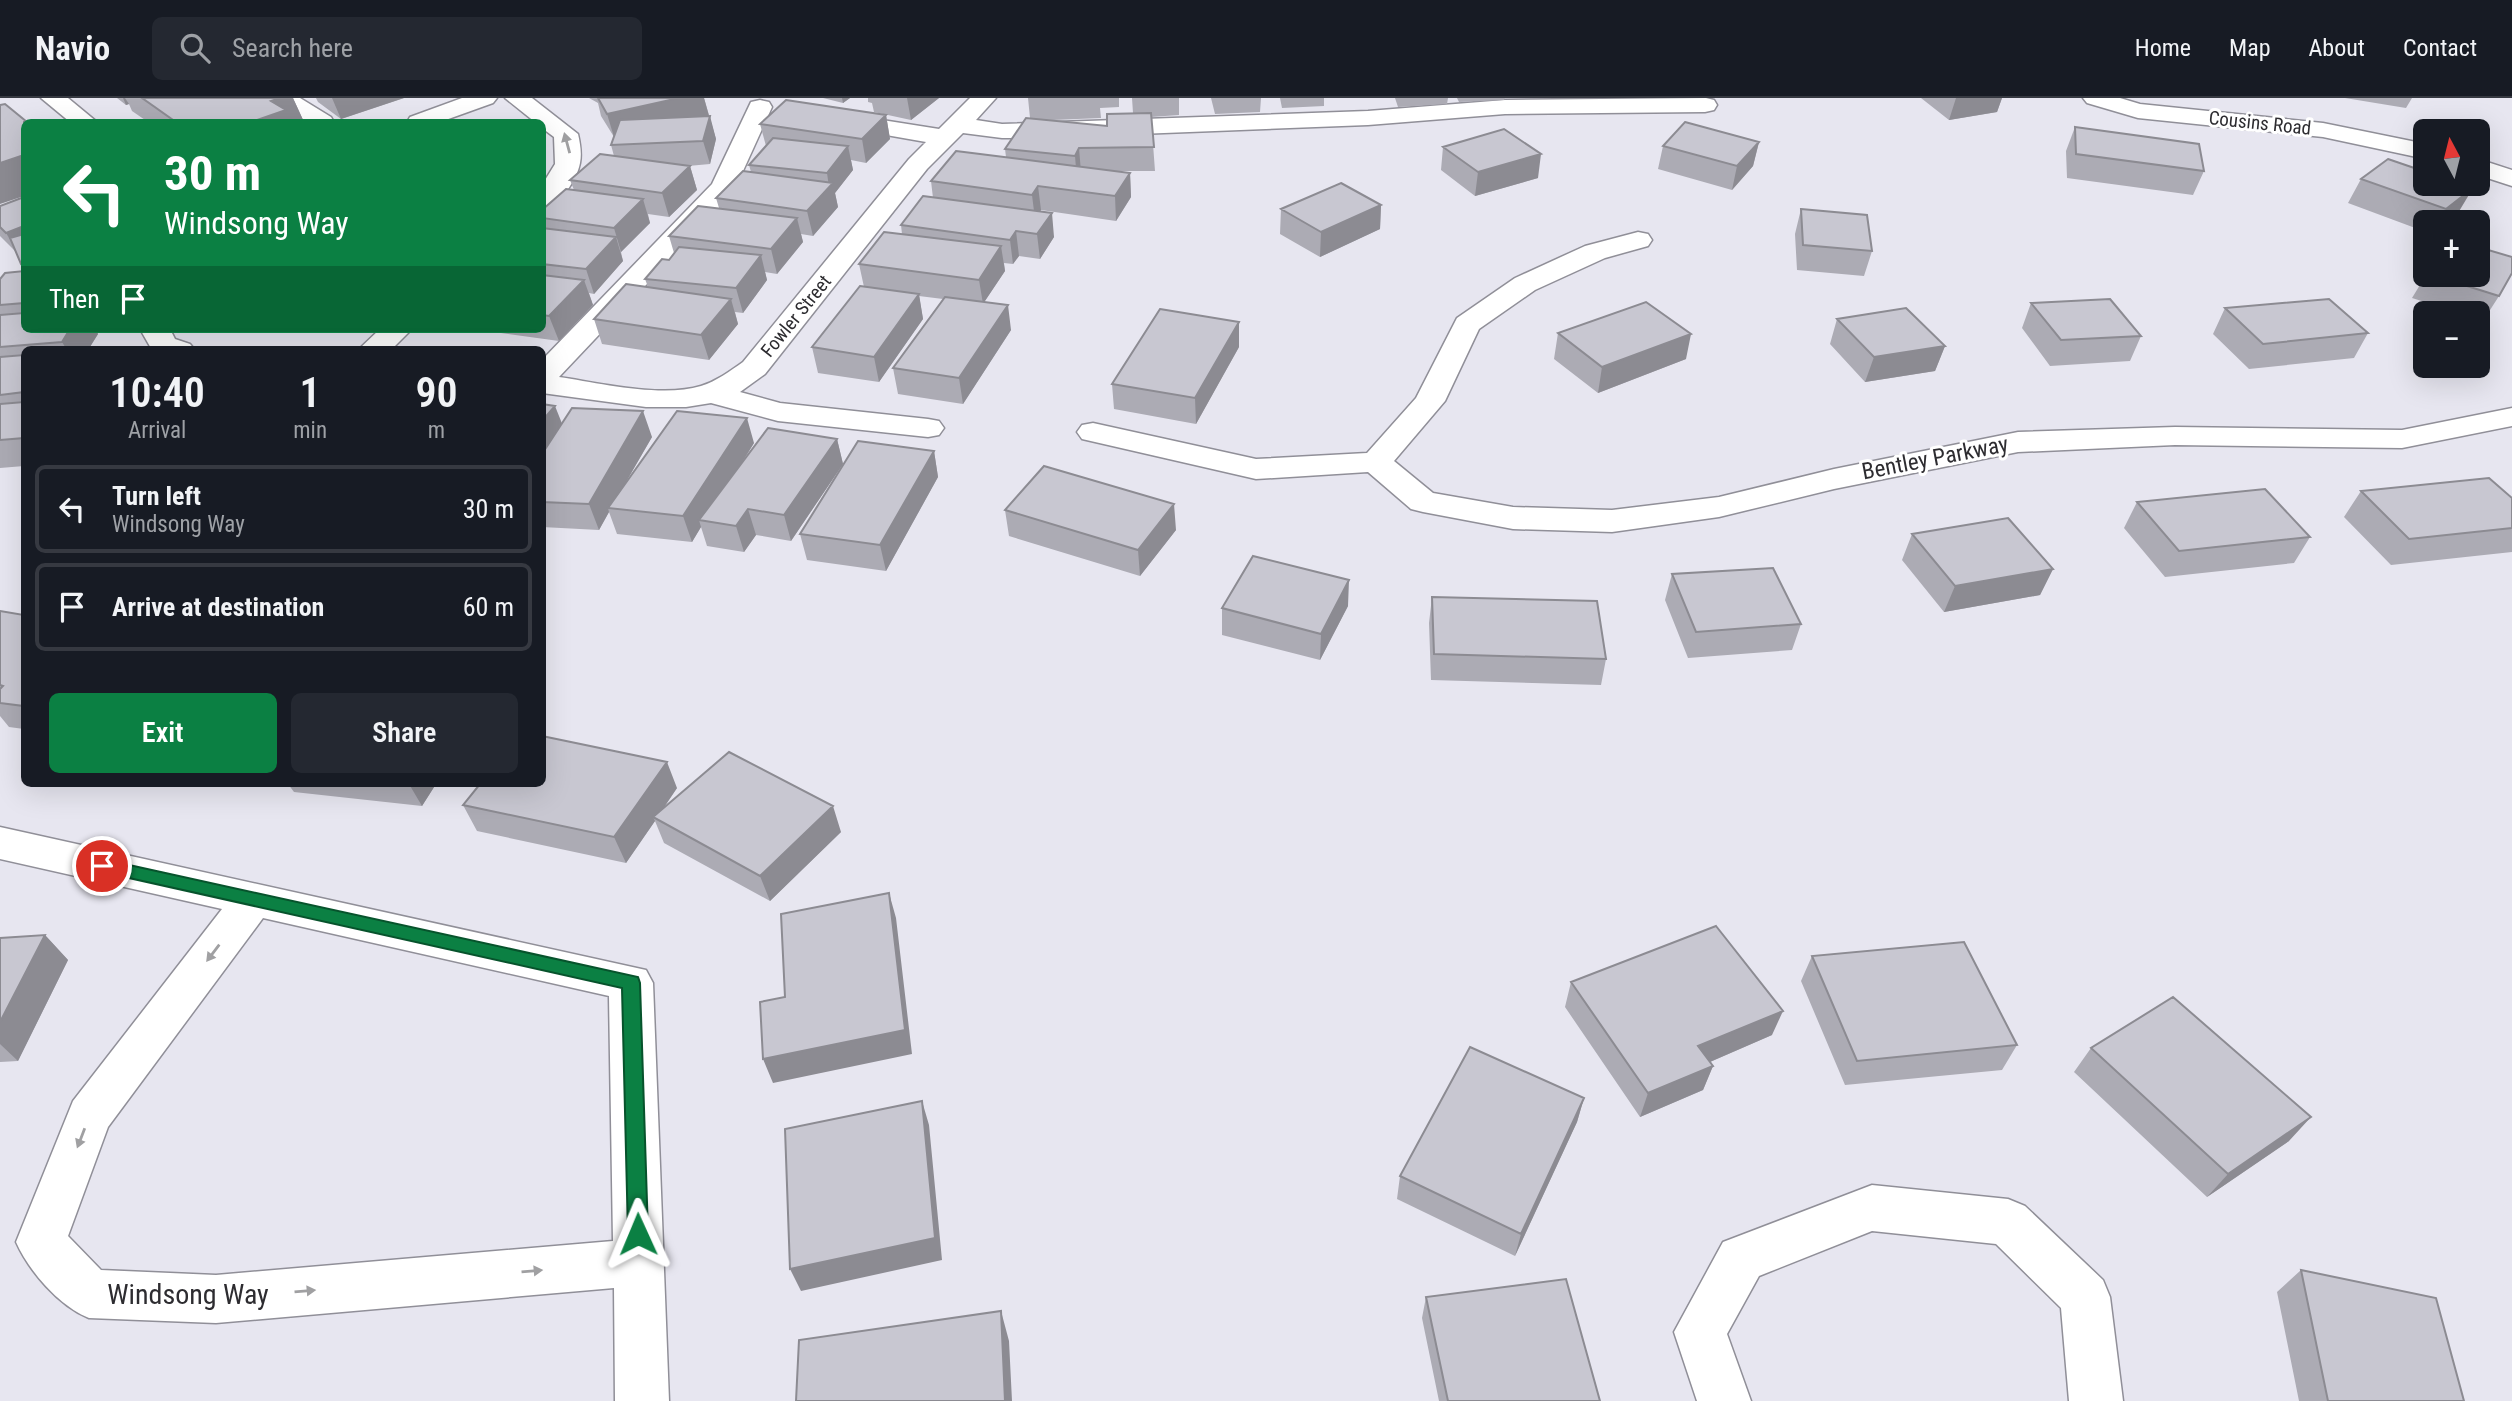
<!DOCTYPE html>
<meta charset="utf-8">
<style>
body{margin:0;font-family:"Roboto Condensed",sans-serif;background:#242831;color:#f1f3f6;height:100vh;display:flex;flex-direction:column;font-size:26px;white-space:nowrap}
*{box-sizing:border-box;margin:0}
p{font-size:23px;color:#9ea1a6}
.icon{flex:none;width:38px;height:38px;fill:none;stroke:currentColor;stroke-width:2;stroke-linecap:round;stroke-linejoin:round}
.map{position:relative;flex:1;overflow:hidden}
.panel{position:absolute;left:21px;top:248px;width:525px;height:441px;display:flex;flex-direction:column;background:#171b24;border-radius:10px;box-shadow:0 7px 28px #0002}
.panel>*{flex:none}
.hud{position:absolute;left:21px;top:21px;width:525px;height:214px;border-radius:10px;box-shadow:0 7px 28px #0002;background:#0b8043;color:#fff;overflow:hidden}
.needle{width:46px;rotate:353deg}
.controls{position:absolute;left:2413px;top:21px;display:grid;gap:14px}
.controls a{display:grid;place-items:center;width:77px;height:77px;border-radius:10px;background:#171b24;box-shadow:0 7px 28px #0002;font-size:35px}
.pin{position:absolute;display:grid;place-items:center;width:60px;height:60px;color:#fff;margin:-30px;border:4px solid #fff;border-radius:50%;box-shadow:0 2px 7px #0007}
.me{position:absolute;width:77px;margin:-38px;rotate:359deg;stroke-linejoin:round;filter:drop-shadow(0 0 5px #0008)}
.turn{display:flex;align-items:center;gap:24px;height:147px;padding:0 28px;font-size:32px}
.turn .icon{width:91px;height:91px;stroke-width:2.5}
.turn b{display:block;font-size:49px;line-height:60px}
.then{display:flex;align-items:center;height:66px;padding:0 28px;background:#0003;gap:14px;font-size:26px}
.eta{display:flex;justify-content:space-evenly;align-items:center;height:119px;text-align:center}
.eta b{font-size:42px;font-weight:600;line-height:49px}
.cta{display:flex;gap:14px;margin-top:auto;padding:14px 28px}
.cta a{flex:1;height:80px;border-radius:10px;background:#0b8043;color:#fff;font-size:28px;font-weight:600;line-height:80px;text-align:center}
.cta a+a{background:#242831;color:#f1f3f6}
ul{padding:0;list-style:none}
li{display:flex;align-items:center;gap:21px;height:88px;margin:0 14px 10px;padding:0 14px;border:4px solid #363941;border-radius:10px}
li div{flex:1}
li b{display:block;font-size:26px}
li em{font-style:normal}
header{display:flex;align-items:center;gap:42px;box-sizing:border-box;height:98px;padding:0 35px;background:#171b24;border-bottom:2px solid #363941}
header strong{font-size:33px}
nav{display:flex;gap:38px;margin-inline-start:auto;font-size:24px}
.search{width:490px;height:63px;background:#242831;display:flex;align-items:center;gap:18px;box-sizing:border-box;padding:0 24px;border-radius:10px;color:#9ea1a6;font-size:26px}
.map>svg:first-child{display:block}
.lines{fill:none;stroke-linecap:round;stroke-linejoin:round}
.minor-casing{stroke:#908f98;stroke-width:3}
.minor{fill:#fff;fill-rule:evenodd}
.wall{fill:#acabb4}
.shaded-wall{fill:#8c8b92}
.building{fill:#c8c7d1;stroke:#8c8b92;stroke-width:2}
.oneway{fill:#a0a0a2}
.route{fill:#0b8043;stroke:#07532c;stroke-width:2}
.labels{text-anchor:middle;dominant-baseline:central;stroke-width:6;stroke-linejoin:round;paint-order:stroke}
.far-street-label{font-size:19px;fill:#2d2c30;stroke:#fff}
.street-label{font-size:23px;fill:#2d2c30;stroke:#fff}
.near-street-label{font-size:28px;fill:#2d2c30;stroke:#fff}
</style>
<header>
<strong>Navio</strong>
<div class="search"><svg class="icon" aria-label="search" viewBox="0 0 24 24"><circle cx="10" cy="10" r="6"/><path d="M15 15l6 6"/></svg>Search here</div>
<nav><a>Home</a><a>Map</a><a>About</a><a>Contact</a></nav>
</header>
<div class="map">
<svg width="2512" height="1303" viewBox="0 0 2512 1303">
<rect width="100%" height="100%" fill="#e7e6f0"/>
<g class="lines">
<g class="minor-casing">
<path id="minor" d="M41 0H68L97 24H70Z
M271 0H300L331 19 334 24C312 26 285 20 271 0Z
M462 0H497L493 5 440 24H407L410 19Z
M505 0H532L578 36C580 45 582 55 580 65 577 82 559 108 542 112V87L555 66 554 39 542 30V24H535Z
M970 0H996L976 22 1002 26 1368 13 1505 2 1706 0 1714 2 1717 7 1714 12 1705 14 1505 16 1368 27 1037 40H1002L963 35 927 71 765 276 740 294 780 305 928 321 939 323 944 330 939 337 928 339 778 323 711 305 686 309H646L542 295V262L712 86 751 4 760 2 769 4 772 9 733 95 559 279C599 285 662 300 701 288 717 283 730 273 743 264L909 61 926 44 829 27 826 22 829 17 838 15 939 31Z
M2083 0H2120L2140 6 2323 25 2426 46V61L2323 39 2138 20 2087 5Z
M2478 61 2512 72V88L2478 77Z
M1638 134 1648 136 1652 142 1648 148 1605 160 1535 192 1479 231 1445 303 1394 363 1433 395 1513 409 1612 412 1719 399 1834 371 2018 334 2175 329 2402 332 2512 310V328L2402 350 2175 347 2018 354 1834 391 1719 419 1612 434 1513 431 1423 414 1411 411 1368 374 1256 381 1082 341 1077 334 1082 327 1093 325 1256 361 1367 355 1416 300 1457 220 1515 180 1585 148Z
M140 231H170L175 241 190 246 195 252H152Z
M380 231H412L391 252H358Z
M0 729 646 872 653 885 669 1303H615L614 1190 216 1225 89 1220C59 1208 29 1173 16 1144L73 1003 222 811 0 761ZM263 820 609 898 613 1143 216 1177 101 1172 68 1138 108 1029Z
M1872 1087 2008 1101 2025 1108 2103 1182 2110 1199 2123 1303H2069L2061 1210 1996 1146 1872 1133 1759 1178 1727 1236 1751 1303H1697L1674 1234 1723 1144Z"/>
</g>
<use href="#minor" class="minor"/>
</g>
<path class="wall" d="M117 0H293L304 24H148L132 13 129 6 126 7Z
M316 0H404L341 21 318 4Z
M589 0H704L716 41 710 66 688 68H690L697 92 669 119 648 116 650 125 621 154 623 163 594 196 589 195 593 207 559 243 472 231H542V112L574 92 570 82 614 58 611 47 614 39 601 18 598 5Z
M823 0H850L843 5Z
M868 0H939L911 22 874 14 872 5 868 4Z
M1028 0H1119V9L1100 10 1101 20 1053 22 1107 28 1133 15 1132 0H1179V17L1151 19 1155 73H1116L1130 75 1131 99 1116 123 1041 112 1040 113 1054 139 1040 161 1019 158 1013 166 1004 165 1005 173 984 204 1011 232 963 306 898 296 893 270 943 201 919 198 923 221 879 284 818 275 812 249 864 189 859 166 902 136 901 127 933 100 931 83 1006 59 1005 51 1030 20Z
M1211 0H1261L1260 14 1215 16Z
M1280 0H1324V8L1282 10Z
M1395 0H1448L1447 6 1398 9Z
M1457 0H1505L1504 2 1459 4Z
M1921 0H2002L1997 14 1949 22Z
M2345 0H2412L2406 10Z
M886 17 890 41 866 65 851 62 853 72 835 95 838 109 813 138 801 136 803 144 777 176 765 174 767 182 743 215 735 214 738 226 709 262 602 246 594 221 648 189 645 181 669 162 674 155 669 138 719 110 716 100 751 74 749 67 766 48 760 26Z
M2075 29 2204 73 2193 97 2067 80 2066 53Z
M1759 44 1753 68 1732 92 1658 71 1663 48Z
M1443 49 1538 80 1475 98 1441 72Z
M2361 81 2458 115 2446 124H2426V134L2348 105Z
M24 99V172L16 154 0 138V108Z
M1381 107 1380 131 1320 159 1280 136 1281 111Z
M1801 111 1872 153 1864 178 1797 172 1795 136Z
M24 173V231H95L98 236 88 252H24V368L0 370V181Z
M2426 177H2478L2499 198 2483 223 2478 221V215H2460L2412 200Z
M2031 205 2141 238 2130 263 2050 268 2022 230Z
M2225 210 2368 235 2354 260 2249 271 2213 236Z
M1837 221 1945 248 1935 273 1865 284 1830 246Z
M1558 235 1686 261 1598 295 1554 261Z
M1239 249 1196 326 1114 311 1112 286Z
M542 306 562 326 652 339 627 382 754 345 742 365 837 341 843 366 791 443 756 437 744 454 707 448 701 429 692 444 617 436 609 414 599 432 542 429Z
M934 353 938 379 886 473 807 462 800 436Z
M2361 393 2512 400V454L2391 467 2344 419Z
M2137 404 2310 439 2294 465 2165 479 2124 430Z
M1005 412 1176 432 1140 478 1009 438Z
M1912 436 2053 471 2040 497 1944 514 1902 462Z
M1672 476 1801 526 1792 552 1688 560 1665 502Z
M1432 499 1606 561 1601 587 1431 582 1429 525Z
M1348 508 1320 562 1222 537V510Z
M0 513 24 517V631L9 629 0 618Z
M288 686H436L422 708 294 694Z
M677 690 663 711 841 734 770 803 664 745 655 723 626 765 477 733 463 707Z
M45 837 68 862 18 963 0 964V840Z
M1812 858 2017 947 2002 972 1845 987 1801 883Z
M1571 884 1772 937 1710 964 1713 968 1703 992 1640 1019 1565 909Z
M2091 950 2289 1043 2207 1099 2074 974Z
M1584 1000 1577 1024 1515 1158 1397 1101 1400 1078Z
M2301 1172 2464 1303H2299L2277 1194Z
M1426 1199 1600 1303H1439L1422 1220Z"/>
<path class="shaded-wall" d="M123 0H125L129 6 126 7Z
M280 0H293L304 24H251L271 3Z
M332 0H404L341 21Z
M679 0H704L709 18 614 39 607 16Z
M842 0H850L843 5Z
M907 0H939L911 22Z
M1956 0H2002L1997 14 1949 22Z
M886 17 890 41 866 65 862 41Z
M710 18 716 41 710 66 703 43Z
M1759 44 1753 68 1732 92 1737 68Z
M848 48 853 72 835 95 838 109 813 138 807 113 829 89 827 75Z
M1079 50 1081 74 1077 82 1075 58Z
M1541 56 1538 80 1475 98 1478 74Z
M24 57V98L0 106V65Z
M690 68 697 92 669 119 662 95Z
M1130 75 1131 99 1116 123 1115 98Z
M1038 88 1041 112 1035 121 1032 97Z
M2473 90 2458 115 2446 124H2439L2446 111Z
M643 101 650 125 621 154 614 130Z
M1381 107 1380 131 1320 159 1321 134Z
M1052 115 1054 139 1040 161 1037 136Z
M797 120 803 144 777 176 771 151Z
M24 128V158L21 159 6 135Z
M1016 133 1019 158 1013 166 1010 142Z
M616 139 623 163 594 196 586 171Z
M1001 148 1005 173 983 206 979 182Z
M761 157 767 182 743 215 736 190Z
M584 182 593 207 559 243 549 218Z
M919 196 923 221 879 284 874 259Z
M731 201 738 226 709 262 701 237Z
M1008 207 1011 232 963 306 959 280Z
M1239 224V249L1196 326 1195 300Z
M70 231H95L98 236 88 252H67L62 244Z
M1691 236 1686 261 1598 295 1602 269Z
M1945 248 1935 273 1865 284 1874 259Z
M555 308 565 333 542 362V323Z
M643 313 652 339 611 410H608L609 414 599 432 589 406Z
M747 320 754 345 705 423 699 422 701 429 692 444 683 418Z
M837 341 843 366 791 443 784 417Z
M934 353 938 379 886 473 880 447Z
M1174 406 1176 432 1140 478 1138 452Z
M748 411 756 437 744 454 736 428Z
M2053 471 2040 497 1944 514 1955 488Z
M1349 482 1348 508 1320 562 1321 536Z
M667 664 677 690 656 721 653 719 655 723 626 765 614 739Z
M409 686H436L422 708Z
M833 708 841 734 770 803 760 778Z
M889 795 896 820 912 956 773 985 763 961Z
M45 837 68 862 18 963 0 946V924Z
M1783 913 1772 937 1689 973 1698 948Z
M1713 968 1703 992 1640 1019 1648 995Z
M1584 1000 1577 1024 1515 1158 1521 1136Z
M922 1003 929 1027 942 1162 801 1193 790 1171Z
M2311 1019 2289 1043 2207 1099 2228 1076Z
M1001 1213 1009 1243 1012 1303H1005Z"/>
<path class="building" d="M142 0H280L271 3 286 12 251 24H176Z
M598 0H679L607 16Z
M786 2 886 17 862 41 760 26Z
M5 6 27 24H24V57L0 65V7Z
M1151 15 1154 49 1079 50 1075 58 1005 51 1026 20 1107 28V16Z
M710 18 703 43 611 47 620 22Z
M1685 24 1759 44 1737 68 1663 48Z
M2075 29 2199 46 2204 73 2076 56Z
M1504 31 1541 56 1478 74 1443 49Z
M773 40 848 48 827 75 749 67Z
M956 53 1130 75 1115 98 1038 88 1032 97 931 83Z
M600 56 690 68 662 95 570 82Z
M2388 61 2426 74V86H2459L2473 90 2446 111 2361 81Z
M743 73 833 85 807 113 716 100Z
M1341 85 1381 107 1321 134 1281 111Z
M566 91 643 101 614 130 542 120V112Z
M923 98 1052 115 1037 136 1016 133 1010 142 901 127Z
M24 99V128L6 135 0 129V108Z
M698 108 797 120 771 151 669 138Z
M1801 111 1867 117 1872 153 1803 147Z
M542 130 616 139 586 171 542 166Z
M884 134 1001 148 979 182 859 166Z
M24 136V165L21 166 10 140Z
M679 149 761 157 736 190 645 181 662 161 669 162Z
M2478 149 2512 159V175L2499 198 2432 177H2478Z
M24 173V205L0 207V181L5 175Z
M542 177 584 182 549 218 542 217Z
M626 186 731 201 701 237 594 221Z
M860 188 919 196 874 259 812 249Z
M945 199 1008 207 959 280 893 270Z
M2110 201 2141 238 2061 242 2031 205Z
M2329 201 2368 235 2263 246 2225 210Z
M1646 204 1691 236 1602 269 1558 235Z
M1906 210 1945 248 1874 259 1837 221Z
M1160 211 1239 224 1195 300 1112 286Z
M24 215V231H70L62 244 0 249V217Z
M24 257V294L0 297V259Z
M24 304V340L0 342V306Z
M542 306 555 308 542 323Z
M572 310 643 313 589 406 542 404V356Z
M677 313 747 320 683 418 608 410Z
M768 330 837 341 784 417 748 411 736 428 699 422Z
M858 343 934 353 880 447 800 436Z
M1044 368 1174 406 1138 452 1005 412Z
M2489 380 2512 400V430L2409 441 2361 393Z
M2265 391 2310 439 2179 453 2137 404Z
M2008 420 2053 471 1955 488 1912 436Z
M1253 458 1349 482 1321 536 1222 510Z
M1773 470 1801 526 1696 534 1672 476Z
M1432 499 1597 503 1606 561 1434 556Z
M0 513 24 517V608L0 605V591L3 588 0 587Z
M542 638 667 664 614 739 463 707 480 686H542Z
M729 654 833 708 760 778 653 719Z
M889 795 905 932 763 961 760 904 785 899 781 816Z
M1716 828 1783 913 1698 948 1713 968 1648 995 1571 884Z
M45 837 0 924V840Z
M1964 844 2017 947 1857 963 1812 858Z
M2173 899 2311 1019 2228 1076 2091 950Z
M1470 949 1584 1000 1521 1136 1400 1078Z
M922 1003 935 1140 790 1171 785 1031Z
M2301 1172 2436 1200 2464 1303H2328Z
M1566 1181 1600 1303H1448L1426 1199Z
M1001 1213 1005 1303H796L799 1242Z"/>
<defs><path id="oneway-solid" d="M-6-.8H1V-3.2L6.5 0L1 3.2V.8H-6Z" transform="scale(1.75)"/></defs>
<g class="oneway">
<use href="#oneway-solid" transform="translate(567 45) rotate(-105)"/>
<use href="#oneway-solid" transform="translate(213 855) rotate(127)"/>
<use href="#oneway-solid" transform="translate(81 1040) rotate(111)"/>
<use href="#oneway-solid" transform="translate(532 1173) rotate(-5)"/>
<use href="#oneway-solid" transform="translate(305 1193) rotate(-5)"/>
</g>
<path class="route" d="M102 761 638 879 640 885 648 1136 645 1143 638 1145 631 1143 628 1136 622 890 102 774 96 772 93 768 96 763Z"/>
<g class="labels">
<g class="far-street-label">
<text transform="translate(2260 25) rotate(6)">Cousins Road</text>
<text transform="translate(796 218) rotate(-51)">Fowler Street</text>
</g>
<g class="street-label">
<text transform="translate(1935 360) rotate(-11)">Bentley Parkway</text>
</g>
<g class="near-street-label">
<text x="188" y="1196">Windsong Way</text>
</g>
</g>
</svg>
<div class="controls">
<a><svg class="needle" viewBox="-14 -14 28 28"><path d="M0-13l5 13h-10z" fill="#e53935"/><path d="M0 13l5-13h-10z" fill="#9ea1a6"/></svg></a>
<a>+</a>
<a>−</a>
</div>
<div class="pin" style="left:102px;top:768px;background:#d93025"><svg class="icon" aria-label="arrive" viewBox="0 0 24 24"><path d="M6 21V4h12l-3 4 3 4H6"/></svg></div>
<svg class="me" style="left:638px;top:1136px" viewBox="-20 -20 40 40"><path d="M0-17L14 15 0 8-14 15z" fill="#0b8043" stroke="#fff" stroke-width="4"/></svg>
<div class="hud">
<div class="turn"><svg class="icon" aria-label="left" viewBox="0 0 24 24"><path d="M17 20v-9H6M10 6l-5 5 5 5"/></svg><div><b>30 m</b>Windsong Way</div></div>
<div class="then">Then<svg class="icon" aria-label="arrive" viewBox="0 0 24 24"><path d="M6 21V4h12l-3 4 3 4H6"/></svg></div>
</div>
<section class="panel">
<div class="eta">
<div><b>10:40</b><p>Arrival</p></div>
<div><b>1</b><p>min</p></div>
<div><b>90</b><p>m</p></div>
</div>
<ul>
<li><svg class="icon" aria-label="left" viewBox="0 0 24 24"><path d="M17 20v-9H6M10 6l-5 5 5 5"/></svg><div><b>Turn left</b><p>Windsong Way</p></div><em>30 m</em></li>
<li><svg class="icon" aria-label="arrive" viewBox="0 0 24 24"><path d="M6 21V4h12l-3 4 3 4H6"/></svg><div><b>Arrive at destination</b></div><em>60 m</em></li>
</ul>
<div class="cta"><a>Exit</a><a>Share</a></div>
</section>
</div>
